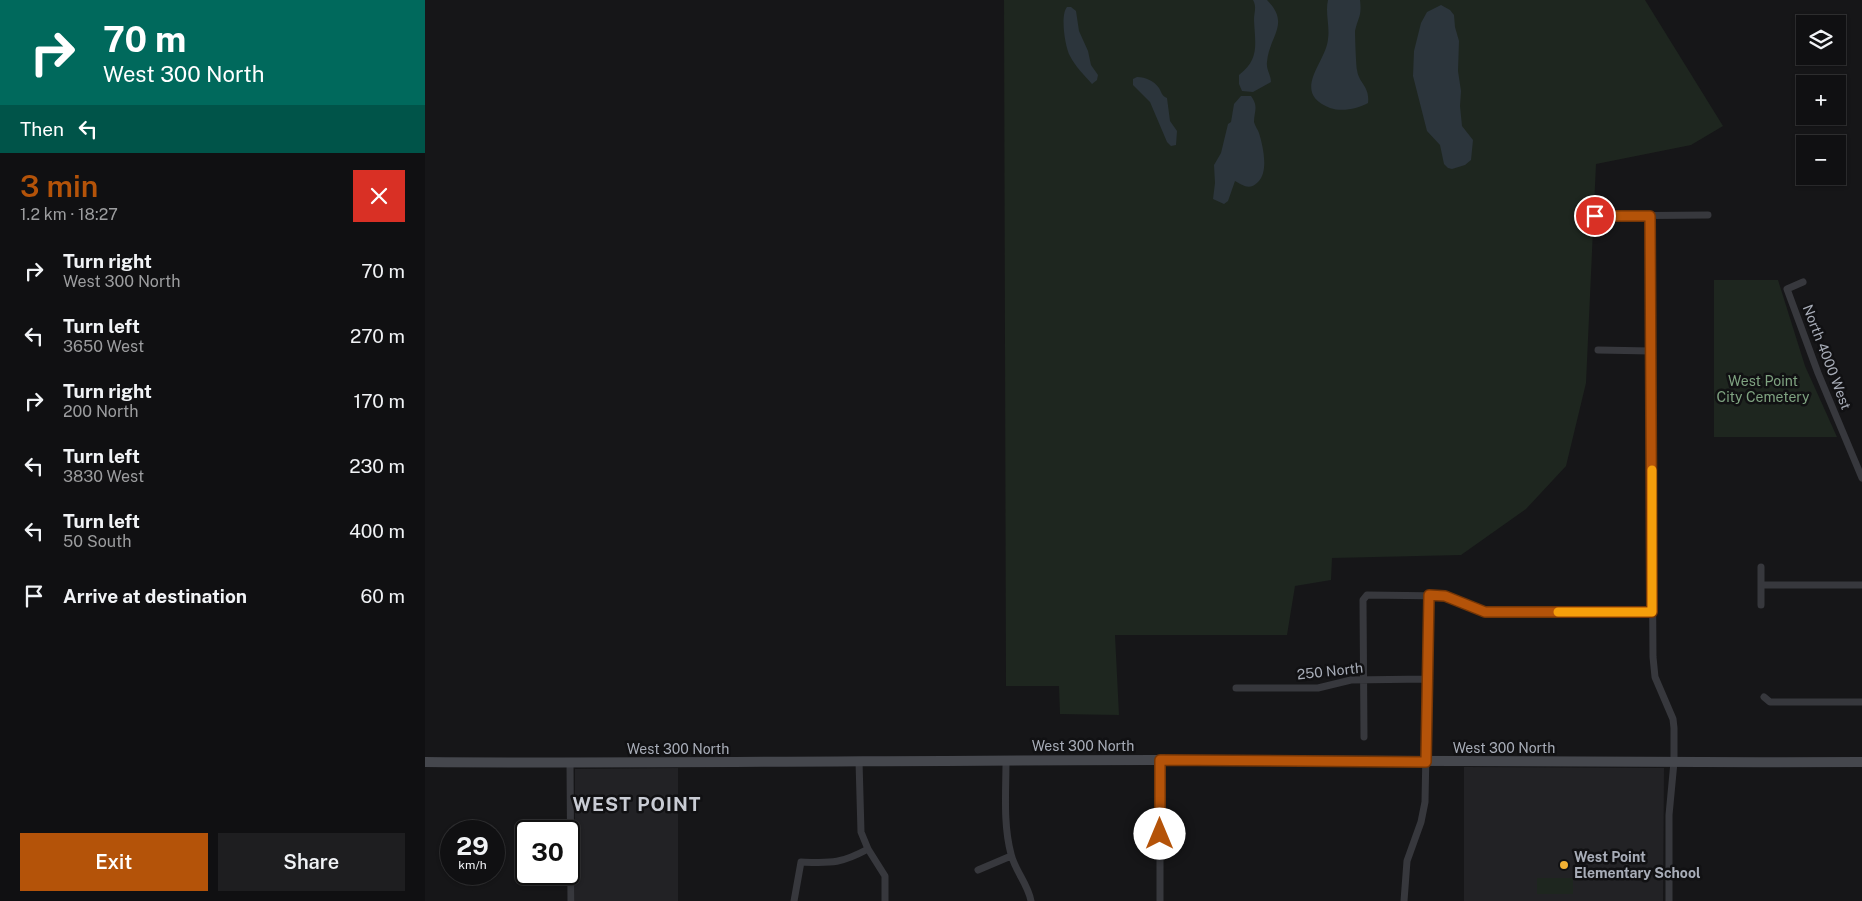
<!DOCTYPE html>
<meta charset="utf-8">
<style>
body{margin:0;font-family:"Public Sans",sans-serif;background:#1e1e20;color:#f1f3f6;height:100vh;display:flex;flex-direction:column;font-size:19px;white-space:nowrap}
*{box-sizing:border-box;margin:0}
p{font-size:16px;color:#9c9d9f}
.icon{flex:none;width:28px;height:28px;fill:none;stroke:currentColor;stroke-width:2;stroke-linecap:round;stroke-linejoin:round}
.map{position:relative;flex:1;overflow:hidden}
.panel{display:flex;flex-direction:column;background:#101012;width:425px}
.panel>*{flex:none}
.hud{background:#00695c;color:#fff;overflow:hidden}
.fabs{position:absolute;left:1371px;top:15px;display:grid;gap:10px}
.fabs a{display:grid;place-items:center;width:50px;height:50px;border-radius:0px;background:#101012;box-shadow:0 1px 4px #0004,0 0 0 1px #303032;font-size:25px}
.speed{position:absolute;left:15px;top:820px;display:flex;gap:10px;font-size:25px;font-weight:700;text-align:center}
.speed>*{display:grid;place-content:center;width:65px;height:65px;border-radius:50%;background:#101012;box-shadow:0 1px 4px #0004,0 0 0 1px #303032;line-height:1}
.speed small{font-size:12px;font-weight:400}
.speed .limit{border:2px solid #111;border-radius:8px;background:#fff;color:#111}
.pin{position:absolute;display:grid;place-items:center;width:42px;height:42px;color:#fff;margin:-21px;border:2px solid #fff;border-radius:50%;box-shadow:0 1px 5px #0007}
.me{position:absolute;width:55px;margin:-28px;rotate:0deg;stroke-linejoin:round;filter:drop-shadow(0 0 4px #0008)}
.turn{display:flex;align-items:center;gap:18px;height:105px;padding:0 20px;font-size:22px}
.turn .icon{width:65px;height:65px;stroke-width:2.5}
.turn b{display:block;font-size:35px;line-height:42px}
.then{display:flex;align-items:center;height:48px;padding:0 20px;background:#0003;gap:10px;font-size:19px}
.round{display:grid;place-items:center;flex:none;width:52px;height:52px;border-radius:0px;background:#1e1e20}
.summary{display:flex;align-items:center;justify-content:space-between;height:85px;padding:0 20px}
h1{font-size:30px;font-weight:600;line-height:38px;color:#b45309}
.button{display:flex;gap:10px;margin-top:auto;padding:10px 20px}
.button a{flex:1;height:58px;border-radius:0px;background:#b45309;color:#fff;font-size:20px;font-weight:600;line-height:58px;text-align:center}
.button a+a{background:#1e1e20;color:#f1f3f6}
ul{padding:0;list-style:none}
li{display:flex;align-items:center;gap:15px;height:65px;padding:0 20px}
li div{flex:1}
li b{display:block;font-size:19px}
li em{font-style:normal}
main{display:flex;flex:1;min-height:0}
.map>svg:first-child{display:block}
.built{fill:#222225}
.green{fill:#1e261f}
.water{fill:#2c353c}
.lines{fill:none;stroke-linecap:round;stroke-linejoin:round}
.minor{stroke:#37383d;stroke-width:7}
.secondary{stroke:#45474d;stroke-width:10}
.route-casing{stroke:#753606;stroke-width:12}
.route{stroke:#b45309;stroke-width:9}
.slow{stroke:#f59e0b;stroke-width:9}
.poi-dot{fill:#f2b134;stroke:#111113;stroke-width:2}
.labels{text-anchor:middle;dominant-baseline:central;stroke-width:5;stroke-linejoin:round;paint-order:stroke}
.street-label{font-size:14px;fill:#a8adb8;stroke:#111113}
.park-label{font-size:14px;fill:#7fa381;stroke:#111113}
.poi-label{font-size:14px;font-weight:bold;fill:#a8adb8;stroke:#111113;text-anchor:start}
.district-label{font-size:19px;font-weight:bold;letter-spacing:1px;fill:#c9ccd4;stroke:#111113}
</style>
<main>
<section class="panel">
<div class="hud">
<div class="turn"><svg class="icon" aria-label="right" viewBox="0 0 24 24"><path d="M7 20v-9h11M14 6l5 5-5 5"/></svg><div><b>70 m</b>West 300 North</div></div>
<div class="then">Then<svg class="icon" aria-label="left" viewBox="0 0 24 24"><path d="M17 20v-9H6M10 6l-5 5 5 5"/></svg></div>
</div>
<div class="summary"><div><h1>3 min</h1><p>1.2 km · 18:27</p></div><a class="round" style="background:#d93025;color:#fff"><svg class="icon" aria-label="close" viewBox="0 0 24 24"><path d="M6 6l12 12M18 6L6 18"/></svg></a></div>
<ul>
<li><svg class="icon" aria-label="right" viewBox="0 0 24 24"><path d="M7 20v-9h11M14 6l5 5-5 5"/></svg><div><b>Turn right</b><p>West 300 North</p></div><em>70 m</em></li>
<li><svg class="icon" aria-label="left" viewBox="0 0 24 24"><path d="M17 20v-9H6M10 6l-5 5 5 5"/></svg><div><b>Turn left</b><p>3650 West</p></div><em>270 m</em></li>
<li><svg class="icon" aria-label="right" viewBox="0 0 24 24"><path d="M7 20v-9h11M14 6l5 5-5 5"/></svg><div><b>Turn right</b><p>200 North</p></div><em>170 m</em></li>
<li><svg class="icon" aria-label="left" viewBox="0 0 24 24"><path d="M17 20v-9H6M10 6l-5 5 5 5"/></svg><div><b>Turn left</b><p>3830 West</p></div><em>230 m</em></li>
<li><svg class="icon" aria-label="left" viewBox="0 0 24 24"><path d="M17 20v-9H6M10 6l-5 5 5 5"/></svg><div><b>Turn left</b><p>50 South</p></div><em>400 m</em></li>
<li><svg class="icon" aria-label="arrive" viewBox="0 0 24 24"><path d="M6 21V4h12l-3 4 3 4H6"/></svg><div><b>Arrive at destination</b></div><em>60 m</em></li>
</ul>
<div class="button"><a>Exit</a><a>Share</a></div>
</section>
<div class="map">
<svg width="1437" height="901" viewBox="0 0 1437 901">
<rect width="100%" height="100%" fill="#161618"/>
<path class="built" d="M1039 767 1239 768 1238 901H1039Z
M253 768V901H150V769Z"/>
<path class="green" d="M579 0H1220L1298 126 1266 145 1171 164 1161 383 1141 466 1101 509 1036 555 907 558 906 580 870 586 862 635H690L694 715 635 714 634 686H581Z
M1289 280H1353L1380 366 1412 437H1289Z
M1112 878H1148V894H1112Z"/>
<path class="water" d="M828 0H842C866 24 844 36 842 62 841 70 846 75 846 82L828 92 817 91 814 84V75C835 59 830 44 829 20 829 12 832 7 828 0Z
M903 0H935C937 17 933 17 930 31 930 35 931 65 932 70 934 84 945 86 943 103 932 109 917 112 905 108 865 92 901 63 903 39 905 26 900 13 903 0Z
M1016 5 1025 10 1029 15 1030 27 1034 41 1033 71 1036 91 1035 106 1037 126 1048 140 1046 160 1040 165 1027 169 1023 168 1019 164 1015 145 1002 131 988 76 989 51 996 23 1002 12Z
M642 7H646L651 11 654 31 663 51 666 65 673 75 672 80 667 84C659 75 650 66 645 56 640 47 635 15 642 7Z
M712 77C721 77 729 81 734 88 737 93 736 95 742 98L745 121 752 131 751 145 746 146 742 142 725 102 708 85V79Z
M816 96H826C834 107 829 111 829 122 830 126 833 130 834 133 838 146 844 172 833 182 824 191 818 185 810 181L803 201 799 204 788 199 790 183 789 165 796 153 803 124 806 122 809 104Z"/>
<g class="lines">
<path class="minor" d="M1170 216 1283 215
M1225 216 1228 657 1230 677 1248 719 1249 728V762L1244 815V901
M1378 282 1362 289 1393 373 1437 478
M1173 350 1226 351
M1336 585H1437
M1336 605V567
M811 688H893L926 680 1002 679
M1339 697 1345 702H1437
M939 737 938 600 942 595 1020 596 1060 612H1227
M581 760C581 791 578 824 586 854 590 871 603 884 606 901
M735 760V901
M434 761 436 832 443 849 460 876V901
M145 763 146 901
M553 870 586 856
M369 901 376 862C407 863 415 864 443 849
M979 901 982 861 996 822 1000 802 1004 595"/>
<path class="secondary" d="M0 762C243 764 486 760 729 760 965 760 1201 763 1437 762"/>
</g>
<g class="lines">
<g class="route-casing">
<path id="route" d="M735 834V760L1001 762 1004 595 1020 596 1060 612H1227L1225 216H1170"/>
</g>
<use href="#route" class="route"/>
<path class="slow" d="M1133 612H1227V470"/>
</g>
<circle class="poi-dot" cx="1139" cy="865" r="5"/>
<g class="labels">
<g class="street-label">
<text transform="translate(1402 357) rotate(69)">North 4000 West</text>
<text transform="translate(905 671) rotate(-6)">250 North</text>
<text x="658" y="746">West 300 North</text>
<text x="1079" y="748">West 300 North</text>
<text x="253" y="749">West 300 North</text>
</g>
<g class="park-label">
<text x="1338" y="381">West Point<tspan x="1338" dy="16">City Cemetery</tspan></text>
</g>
<g class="poi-label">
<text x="1149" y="857">West Point<tspan x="1149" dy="16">Elementary School</tspan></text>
</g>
<g class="district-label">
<text x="212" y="804">WEST POINT</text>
</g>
</g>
</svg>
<div class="fabs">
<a><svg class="icon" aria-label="layers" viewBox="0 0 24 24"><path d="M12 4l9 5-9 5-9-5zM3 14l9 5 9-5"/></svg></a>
<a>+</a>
<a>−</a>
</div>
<div class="speed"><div>29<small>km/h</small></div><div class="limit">30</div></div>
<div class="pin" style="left:1170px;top:216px;background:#d93025"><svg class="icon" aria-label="arrive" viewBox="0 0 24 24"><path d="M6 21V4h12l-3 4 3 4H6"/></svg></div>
<svg class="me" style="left:735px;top:834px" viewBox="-20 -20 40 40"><circle r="19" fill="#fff"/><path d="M0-13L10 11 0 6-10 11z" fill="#b45309"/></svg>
</div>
</main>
